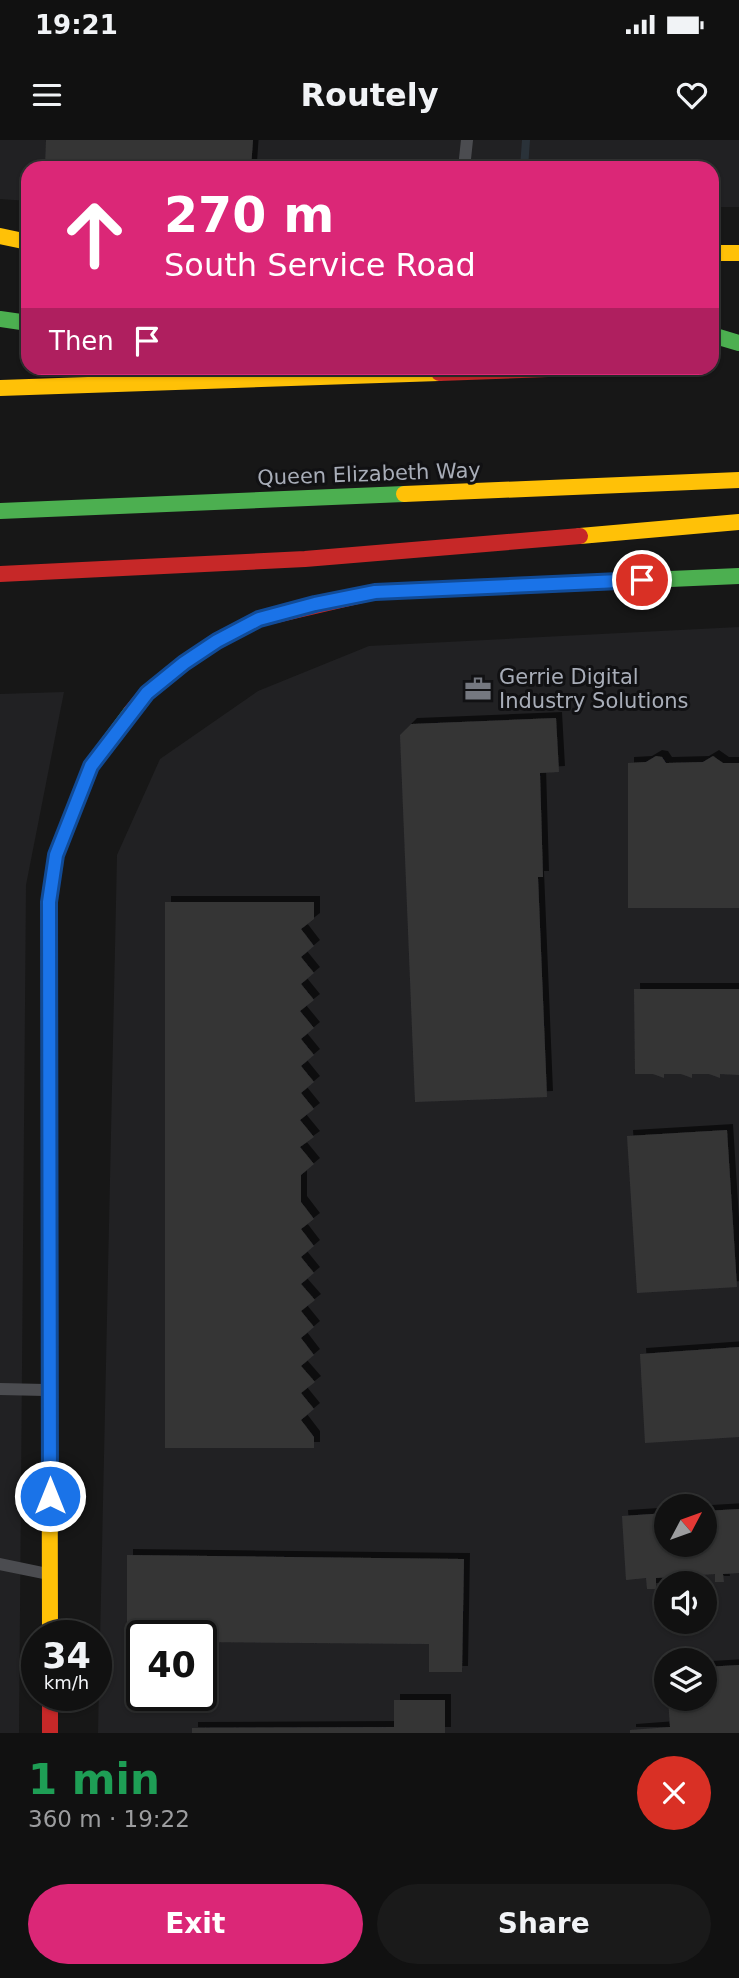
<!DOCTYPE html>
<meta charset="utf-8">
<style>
body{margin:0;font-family:"DejaVu Sans",sans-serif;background:#1a1a1a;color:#f1f3f6;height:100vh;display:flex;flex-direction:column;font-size:26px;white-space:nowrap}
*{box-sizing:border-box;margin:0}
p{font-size:23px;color:#9c9d9f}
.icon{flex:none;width:38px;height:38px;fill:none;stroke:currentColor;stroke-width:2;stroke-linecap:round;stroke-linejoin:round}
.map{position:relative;height:1593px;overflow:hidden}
.details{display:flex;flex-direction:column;background:#111;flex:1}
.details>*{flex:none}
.banner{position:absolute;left:21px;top:21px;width:698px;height:214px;border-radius:21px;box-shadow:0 2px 5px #0004,0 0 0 2px #303131;background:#db2777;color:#fff;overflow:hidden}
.needle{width:46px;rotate:49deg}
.buttons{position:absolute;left:654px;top:1354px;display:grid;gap:14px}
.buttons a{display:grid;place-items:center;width:63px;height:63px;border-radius:50%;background:#111;box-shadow:0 2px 5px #0004,0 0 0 2px #303131;font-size:35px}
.speed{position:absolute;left:21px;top:1480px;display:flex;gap:14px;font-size:35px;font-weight:700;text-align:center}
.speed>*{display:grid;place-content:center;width:91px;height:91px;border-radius:50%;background:#111;box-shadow:0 2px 5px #0004,0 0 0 2px #303131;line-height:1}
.speed small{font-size:18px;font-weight:400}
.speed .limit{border:4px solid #111;border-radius:10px;background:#fff;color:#111}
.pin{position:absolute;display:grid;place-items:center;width:60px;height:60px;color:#fff;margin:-30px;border:4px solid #fff;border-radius:50%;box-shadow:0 2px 7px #0007}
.me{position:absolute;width:77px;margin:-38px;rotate:0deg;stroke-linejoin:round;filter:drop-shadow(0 0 5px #0008)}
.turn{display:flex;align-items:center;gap:24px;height:147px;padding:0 28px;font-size:32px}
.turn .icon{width:91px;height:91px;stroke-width:2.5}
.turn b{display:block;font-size:49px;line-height:60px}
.then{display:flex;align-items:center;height:66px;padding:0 28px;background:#0003;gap:14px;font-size:26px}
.round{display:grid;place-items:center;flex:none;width:74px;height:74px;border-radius:37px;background:#1a1a1a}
.summary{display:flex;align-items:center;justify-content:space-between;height:119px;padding:0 28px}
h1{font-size:42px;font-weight:700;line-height:52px;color:#1e9e55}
.action{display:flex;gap:14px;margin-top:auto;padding:14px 28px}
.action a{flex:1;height:80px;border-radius:42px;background:#db2777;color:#fff;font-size:28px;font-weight:700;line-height:80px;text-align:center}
.action a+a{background:#1a1a1a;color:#f1f3f6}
.status{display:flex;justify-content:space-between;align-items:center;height:49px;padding:0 35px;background:#111;direction:ltr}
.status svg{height:19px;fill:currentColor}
header{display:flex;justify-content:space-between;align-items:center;height:91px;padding:0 28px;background:#111;font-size:32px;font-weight:700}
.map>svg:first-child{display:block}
.built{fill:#212123;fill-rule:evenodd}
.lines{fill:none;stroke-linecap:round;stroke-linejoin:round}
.stream{stroke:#2a3239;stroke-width:8}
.building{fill:#353536;filter:url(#shadow)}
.lane{stroke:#4b4c50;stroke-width:12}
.fast{stroke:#4caf50;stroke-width:16}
.slow{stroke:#ffc107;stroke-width:16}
.jam{stroke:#c62828;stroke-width:16}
.route-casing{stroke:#114b97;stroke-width:18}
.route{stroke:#1a73e8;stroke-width:12}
.labels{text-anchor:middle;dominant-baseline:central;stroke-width:6;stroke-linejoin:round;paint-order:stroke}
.street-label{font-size:21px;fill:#a8adb8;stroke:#111113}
.poi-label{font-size:21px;fill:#a8adb8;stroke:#111113;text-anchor:start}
</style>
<div class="status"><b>19:21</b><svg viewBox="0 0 49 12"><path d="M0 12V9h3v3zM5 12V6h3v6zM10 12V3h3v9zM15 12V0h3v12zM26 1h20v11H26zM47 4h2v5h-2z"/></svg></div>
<header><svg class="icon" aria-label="menu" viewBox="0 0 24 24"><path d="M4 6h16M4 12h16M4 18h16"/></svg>Routely<svg class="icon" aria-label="heart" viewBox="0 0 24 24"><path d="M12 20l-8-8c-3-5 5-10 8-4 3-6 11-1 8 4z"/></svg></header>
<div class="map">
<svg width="739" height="1593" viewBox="0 0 739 1593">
<defs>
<filter id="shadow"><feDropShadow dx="6" dy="-6" stdDeviation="0" flood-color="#0009"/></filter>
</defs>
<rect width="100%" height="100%" fill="#171717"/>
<path class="built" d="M0 0H739V67H712V28H28V61L0 59Z
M739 487V1593H98L117 715 160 619 258 551 369 506ZM667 1367H705V1405H667ZM667 1444H705V1482H667ZM142 1496H201V1556H142ZM667 1521H705V1559H667Z
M64 552 26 745 19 1593H0V554Z"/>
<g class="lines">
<path class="stream" d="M524 28 526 0"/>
</g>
<path class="building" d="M46 0H253L251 28H45Z
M556 578 559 632 540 633 543 737H538L547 957 415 962 400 595 411 584Z
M656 616 662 617 666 623 703 622 713 616 723 623H739V768H628V623L646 622Z
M165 762H314V779L301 789 314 806 301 817 314 833 301 844 314 860 300 871 314 888 301 899 314 915 301 926 314 942 301 953 314 969 300 980 314 997 300 1007 314 1024 301 1035V1062L314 1079 301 1089 314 1106 301 1117 314 1133 301 1144 315 1160 301 1171 314 1187 301 1198 314 1215 301 1226 315 1242 301 1253 314 1269 301 1280 314 1297V1308H165Z
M634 849H739V935L720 934V938L709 934H692V938L681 934H664V938L653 934H635Z
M727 990 737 1147 637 1153 627 996Z
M739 1207V1297L645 1303 640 1214Z
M739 1369V1433L723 1434 724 1442H715V1434L656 1438V1449H647L646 1438 626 1440 622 1376 667 1373V1405H705V1371Z
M127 1415 464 1419 462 1532H429V1504L201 1502V1496H142V1502H127Z
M739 1525V1593H630V1590L670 1587 668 1559H705V1527Z
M394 1560H445V1593H192V1588L394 1587Z"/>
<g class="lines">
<path class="lane" d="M464 28 467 0
M0 1249 45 1250
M0 1424 48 1434"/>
<path class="fast" d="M0 179 28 183
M712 195 739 203
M0 371 404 354
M579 443 739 436
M49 996V762L56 715 91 626 131 572"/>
<path class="slow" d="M0 96 28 102
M712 113H739
M0 248 439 233
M404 354 739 340
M580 396 739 382
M49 996 50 1496"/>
<path class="jam" d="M439 233 575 228
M0 434 305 419 580 396
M131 572 147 553 184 523 217 501 259 479 375 452 579 443
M50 1556V1593"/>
</g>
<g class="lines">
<g class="route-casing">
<path id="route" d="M50 1356 49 762 56 715 91 626 147 553 184 523 217 501 259 479 315 464 375 452 642 440"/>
</g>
<use href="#route" class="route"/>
</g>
<defs>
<g id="office-bare" transform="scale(2.1)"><path d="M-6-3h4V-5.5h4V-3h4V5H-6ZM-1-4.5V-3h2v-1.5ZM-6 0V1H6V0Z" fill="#757880" stroke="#111113" stroke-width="2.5" paint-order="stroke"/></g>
</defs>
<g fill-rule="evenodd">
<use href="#office-bare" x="478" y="549"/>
</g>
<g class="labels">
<g class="street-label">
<text transform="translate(369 334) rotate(-2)">Queen Elizabeth Way</text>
</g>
<g class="poi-label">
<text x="499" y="537">Gerrie Digital<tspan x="499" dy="24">Industry Solutions</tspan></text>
</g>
</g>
</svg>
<div class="buttons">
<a><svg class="needle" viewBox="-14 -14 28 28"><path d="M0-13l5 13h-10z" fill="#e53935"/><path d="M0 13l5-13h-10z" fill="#9c9d9f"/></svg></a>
<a><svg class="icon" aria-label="sound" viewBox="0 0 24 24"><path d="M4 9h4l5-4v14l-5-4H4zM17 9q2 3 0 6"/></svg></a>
<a><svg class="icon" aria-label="layers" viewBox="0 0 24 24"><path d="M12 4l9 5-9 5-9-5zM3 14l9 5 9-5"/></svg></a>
</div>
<div class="speed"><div>34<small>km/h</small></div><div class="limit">40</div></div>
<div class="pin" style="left:642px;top:440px;background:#d93025"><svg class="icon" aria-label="arrive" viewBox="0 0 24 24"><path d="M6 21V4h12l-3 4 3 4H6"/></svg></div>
<svg class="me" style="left:50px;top:1356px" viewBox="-20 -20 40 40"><circle r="17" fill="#1a73e8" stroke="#fff" stroke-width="3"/><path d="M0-11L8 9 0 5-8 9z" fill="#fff"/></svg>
<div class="banner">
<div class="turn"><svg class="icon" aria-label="ahead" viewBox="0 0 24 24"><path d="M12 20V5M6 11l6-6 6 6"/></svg><div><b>270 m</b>South Service Road</div></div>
<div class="then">Then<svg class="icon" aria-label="arrive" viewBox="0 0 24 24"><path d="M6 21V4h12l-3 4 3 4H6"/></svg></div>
</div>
</div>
<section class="details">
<div class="summary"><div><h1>1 min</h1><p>360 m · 19:22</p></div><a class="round" style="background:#d93025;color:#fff"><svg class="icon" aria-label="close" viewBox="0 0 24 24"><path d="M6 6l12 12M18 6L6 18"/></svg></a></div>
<div class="action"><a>Exit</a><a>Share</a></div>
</section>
